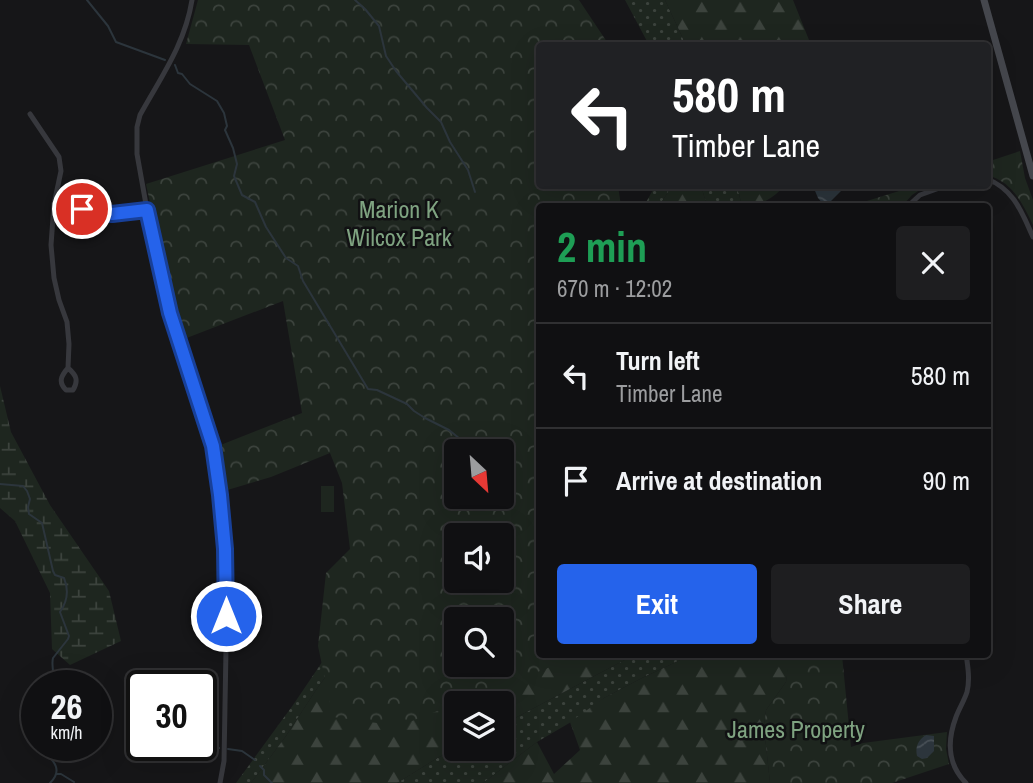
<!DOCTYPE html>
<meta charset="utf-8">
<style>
body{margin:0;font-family:"Archivo Narrow",sans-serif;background:#1e1e20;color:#f1f3f6;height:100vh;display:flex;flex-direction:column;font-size:26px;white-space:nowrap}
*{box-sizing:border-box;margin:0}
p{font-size:23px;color:#9c9d9f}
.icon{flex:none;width:38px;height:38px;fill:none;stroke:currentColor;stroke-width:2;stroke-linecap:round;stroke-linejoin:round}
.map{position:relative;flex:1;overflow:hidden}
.panel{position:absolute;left:536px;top:203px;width:455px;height:455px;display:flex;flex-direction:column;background:#101012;border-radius:7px;box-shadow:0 7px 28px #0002,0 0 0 2px #303032}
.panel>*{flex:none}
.banner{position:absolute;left:536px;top:42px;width:455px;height:147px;border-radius:7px;box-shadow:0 7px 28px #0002,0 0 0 2px #303032;background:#202124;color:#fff;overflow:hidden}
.needle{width:46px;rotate:154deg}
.fabs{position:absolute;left:444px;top:439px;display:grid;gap:14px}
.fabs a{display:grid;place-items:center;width:70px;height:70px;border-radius:7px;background:#101012;box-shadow:0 7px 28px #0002,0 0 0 2px #303032;font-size:35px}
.speed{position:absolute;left:21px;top:670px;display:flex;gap:14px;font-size:35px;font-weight:700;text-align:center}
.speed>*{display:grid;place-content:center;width:91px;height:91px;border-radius:50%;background:#101012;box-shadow:0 7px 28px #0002,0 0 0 2px #303032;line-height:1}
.speed small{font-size:18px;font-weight:400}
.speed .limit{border:4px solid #111;border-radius:10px;background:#fff;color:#111}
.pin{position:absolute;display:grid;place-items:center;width:60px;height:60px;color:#fff;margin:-30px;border:4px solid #fff;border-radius:50%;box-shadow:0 2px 7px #0007}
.me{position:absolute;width:77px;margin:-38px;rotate:0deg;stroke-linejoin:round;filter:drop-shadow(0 0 5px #0008)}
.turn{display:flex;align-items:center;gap:24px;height:147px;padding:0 21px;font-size:32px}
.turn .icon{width:91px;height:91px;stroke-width:2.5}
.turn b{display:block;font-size:49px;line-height:60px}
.round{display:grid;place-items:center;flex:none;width:74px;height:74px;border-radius:7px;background:#1e1e20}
.head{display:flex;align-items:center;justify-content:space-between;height:119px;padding:0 21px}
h1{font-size:42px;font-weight:700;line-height:52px;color:#1e9e55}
.action{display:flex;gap:14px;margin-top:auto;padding:14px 21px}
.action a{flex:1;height:80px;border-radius:7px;background:#2563eb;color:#fff;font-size:28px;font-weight:700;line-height:80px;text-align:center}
.action a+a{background:#1e1e20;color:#f1f3f6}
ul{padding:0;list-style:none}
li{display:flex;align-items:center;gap:21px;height:105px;padding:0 21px;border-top:2px solid #303032}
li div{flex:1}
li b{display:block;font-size:26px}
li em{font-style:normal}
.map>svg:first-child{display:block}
.grass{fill:url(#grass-dots)}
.forest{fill:url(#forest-firs);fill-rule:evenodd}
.wetland{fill:url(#wetland-marsh)}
.park{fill:url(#park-crowns);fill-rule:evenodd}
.pitch{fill:#1e261f}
.water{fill:url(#water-waves)}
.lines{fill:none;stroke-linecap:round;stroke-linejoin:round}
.stream{stroke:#2c353c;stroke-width:2}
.street{stroke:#37383d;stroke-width:5}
.secondary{stroke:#45474d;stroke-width:7}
.route-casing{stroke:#184099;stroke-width:18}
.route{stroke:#2563eb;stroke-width:12}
.labels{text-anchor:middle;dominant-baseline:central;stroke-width:5;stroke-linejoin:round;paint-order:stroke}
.park-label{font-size:24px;fill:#7fa381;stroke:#111113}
</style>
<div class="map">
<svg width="1033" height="783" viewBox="0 0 1033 783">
<defs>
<pattern id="grass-dots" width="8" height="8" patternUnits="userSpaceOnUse" patternTransform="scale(1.75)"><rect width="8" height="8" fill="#1e261f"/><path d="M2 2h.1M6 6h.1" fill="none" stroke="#3c433d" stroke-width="1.8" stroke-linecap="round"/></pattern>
<pattern id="forest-firs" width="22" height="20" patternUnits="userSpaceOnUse" patternTransform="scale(1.75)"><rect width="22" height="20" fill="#1e261f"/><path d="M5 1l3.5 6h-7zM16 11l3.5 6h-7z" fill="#3c433d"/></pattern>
<pattern id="wetland-marsh" width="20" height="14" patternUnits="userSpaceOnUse" patternTransform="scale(1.75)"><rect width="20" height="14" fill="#1e261f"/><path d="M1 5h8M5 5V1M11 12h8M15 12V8" fill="none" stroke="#3c433d"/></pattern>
<pattern id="park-crowns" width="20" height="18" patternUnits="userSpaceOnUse" patternTransform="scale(1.75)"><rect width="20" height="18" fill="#1e261f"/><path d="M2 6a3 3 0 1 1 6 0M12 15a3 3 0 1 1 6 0" fill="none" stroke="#3c433d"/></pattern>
<pattern id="water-waves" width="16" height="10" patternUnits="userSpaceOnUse" patternTransform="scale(1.75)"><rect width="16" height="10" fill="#2c353c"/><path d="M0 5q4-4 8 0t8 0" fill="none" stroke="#485056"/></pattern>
</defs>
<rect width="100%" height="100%" fill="#161618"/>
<path class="grass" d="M625 0H665L686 45H649Z
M655 186H672L659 206H644Z
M701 186H737L742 206H707Z
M457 497 316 690 286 736 251 783H236L293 705 400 547Z
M634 655H691L642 678 604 698 583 715 537 742 483 783H397L439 757 457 749H502V725Z"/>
<path class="forest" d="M665 0H793L811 45H686Z
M672 186H701L707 206H659Z
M737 186H784C773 199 760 206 742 206Z
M539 378V654L634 655 502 725V704H457V749L439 757 397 783H251L286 736 316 690 384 597 502 497V452ZM457 536H502V581H457ZM457 620H502V665H457Z
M691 655H790L786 682 766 710 764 727 770 783H483L537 742 554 774 580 750 570 722 604 698 642 678Z"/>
<path class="wetland" d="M0 386 11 432 50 505 109 591 121 641 70 665 52 649 50 593 15 521 0 508Z"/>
<path class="park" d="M198 0H579L609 45 539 46V186H618L621 206H539V654L581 655 399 726 333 717 318 646 326 573 350 549 342 483 330 453 271 477 224 491 218 446 302 413 283 301 184 339 171 299 146 184 285 140 249 45 186 44ZM457 452H502V497H457ZM457 536H502V581H457ZM457 620H502V665H457Z
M1020 151 1025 178 1033 200V225C1022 203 1013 182 987 175V162Z
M915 186H926L912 195 902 206H851Z
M789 655H842L851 747 863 743 947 732 946 749 949 764 892 783H770L764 727 766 710 786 682Z"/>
<path class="pitch" d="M321 486H334V512H321Z"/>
<path class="water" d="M813 186H846L830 202 824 205 818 198Z
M926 735 934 736V751L927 758 922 759 917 756C915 747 918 740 926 735Z"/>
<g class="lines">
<path class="stream" d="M87 0 108 26 116 42 165 60
M355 0 365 9 379 26 386 56 396 71 427 108 441 122 450 142 468 170 475 192
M175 65 178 73 182 74 190 84 217 101 224 113 227 126 225 130 233 148 237 164 234 176 242 195 255 202 266 227 286 258 298 266 303 281 368 389 377 390 407 404 414 411 425 418 449 430 476 452
M0 484 23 486 27 491 30 499 28 507 29 514 42 523 53 571 55 575 64 578C69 590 67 602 60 612L69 636 68 639 53 658C50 669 60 679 41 681L39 686
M37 698 33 707 37 714
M201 745 219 748
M39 746C49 757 66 768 50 783
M228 749 242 751 255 760
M260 766 264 770V775L272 783
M57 774H61L74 782"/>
<path class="street" d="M192 0C185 44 161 77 140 115L137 127V154L147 210 165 293 211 439 217 465 225 549 227 593 224 761 220 783
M30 114 59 157 61 171 54 204 51 245 54 278 59 300 67 322 69 344 68 368C76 375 79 380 73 390H66C58 382 61 376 68 368
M987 179C1014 189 1022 213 1033 237
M54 204 112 214 147 210
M908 206 920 195 945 186
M966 783C947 764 947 741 956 717 959 709 964 701 967 692 970 680 968 667 966 654"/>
<path class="secondary" d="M984 0 1033 176"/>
</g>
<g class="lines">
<g class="route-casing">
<path id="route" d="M82 209 112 214 147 210 170 313 213 446 220 495 225 549 226 616"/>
</g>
<use href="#route" class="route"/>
</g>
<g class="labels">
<g class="park-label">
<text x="399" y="209">Marion K<tspan x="399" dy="28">Wilcox Park</tspan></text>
<text x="796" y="729">James Property</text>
</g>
</g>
</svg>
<div class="fabs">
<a><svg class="needle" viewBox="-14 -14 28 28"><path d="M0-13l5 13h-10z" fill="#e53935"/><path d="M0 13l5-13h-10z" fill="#9c9d9f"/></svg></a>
<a><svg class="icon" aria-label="sound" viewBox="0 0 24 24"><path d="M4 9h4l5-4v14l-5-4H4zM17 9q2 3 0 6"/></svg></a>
<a><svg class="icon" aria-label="search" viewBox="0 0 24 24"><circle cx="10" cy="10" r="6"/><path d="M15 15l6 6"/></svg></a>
<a><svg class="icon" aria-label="layers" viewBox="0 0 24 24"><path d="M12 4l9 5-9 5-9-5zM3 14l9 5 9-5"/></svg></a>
</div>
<div class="speed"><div>26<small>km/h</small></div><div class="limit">30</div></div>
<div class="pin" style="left:82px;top:209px;background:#d93025"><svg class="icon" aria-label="arrive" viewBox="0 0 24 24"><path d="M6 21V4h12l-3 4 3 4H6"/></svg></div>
<svg class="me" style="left:226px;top:616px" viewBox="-20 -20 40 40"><circle r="17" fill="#2563eb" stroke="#fff" stroke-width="3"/><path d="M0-11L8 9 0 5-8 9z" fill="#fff"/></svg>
<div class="banner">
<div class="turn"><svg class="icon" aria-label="left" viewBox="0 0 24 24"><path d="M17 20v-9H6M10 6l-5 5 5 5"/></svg><div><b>580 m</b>Timber Lane</div></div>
</div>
<section class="panel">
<div class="head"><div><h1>2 min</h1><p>670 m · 12:02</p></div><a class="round"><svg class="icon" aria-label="close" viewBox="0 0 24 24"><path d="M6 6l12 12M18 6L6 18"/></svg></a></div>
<ul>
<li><svg class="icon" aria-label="left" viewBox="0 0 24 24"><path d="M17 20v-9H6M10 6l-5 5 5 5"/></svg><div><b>Turn left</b><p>Timber Lane</p></div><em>580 m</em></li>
<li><svg class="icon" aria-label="arrive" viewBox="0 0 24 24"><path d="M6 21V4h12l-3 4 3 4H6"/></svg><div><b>Arrive at destination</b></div><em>90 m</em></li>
</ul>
<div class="action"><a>Exit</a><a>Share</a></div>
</section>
</div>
